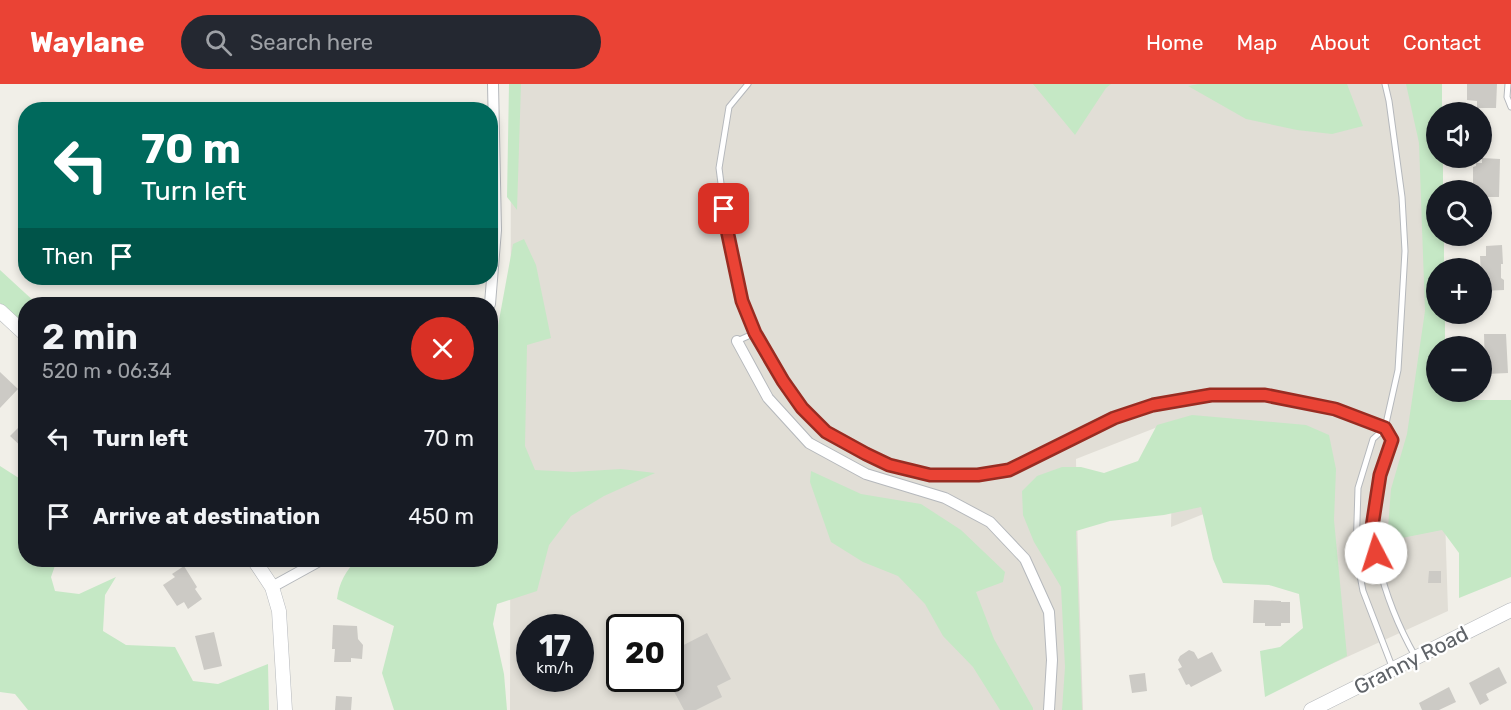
<!DOCTYPE html>
<meta charset="utf-8">
<style>
body{margin:0;font-family:Rubik,sans-serif;background:#242831;color:#f1f3f6;height:100vh;display:flex;flex-direction:column;font-size:22px;white-space:nowrap}
*{box-sizing:border-box;margin:0}
p{font-size:20px;color:#9ea1a6}
.icon{flex:none;width:33px;height:33px;fill:none;stroke:currentColor;stroke-width:2;stroke-linecap:round;stroke-linejoin:round}
.map{position:relative;flex:1;overflow:hidden}
.panel{position:absolute;left:18px;top:213px;width:480px;height:270px;display:flex;flex-direction:column;background:#171b24;border-radius:24px;box-shadow:0 3px 9px #0003}
.panel>*{flex:none}
.hud{position:absolute;left:18px;top:18px;width:480px;height:183px;border-radius:24px;box-shadow:0 3px 9px #0003;background:#00695c;color:#fff;overflow:hidden}
.fabs{position:absolute;left:1426px;top:18px;display:grid;gap:12px}
.fabs a{display:grid;place-items:center;width:66px;height:66px;border-radius:50%;background:#171b24;box-shadow:0 3px 9px #0003;font-size:30px}
.speed{position:absolute;left:516px;top:530px;display:flex;gap:12px;font-size:30px;font-weight:700;text-align:center}
.speed>*{display:grid;place-content:center;width:78px;height:78px;border-radius:50%;background:#171b24;box-shadow:0 3px 9px #0003;line-height:1}
.speed small{font-size:15px;font-weight:400}
.speed .limit{border:3px solid #111;border-radius:9px;background:#fff;color:#111}
.pin{position:absolute;display:grid;place-items:center;width:51px;height:51px;color:#fff;margin:-26px;border-radius:12px;box-shadow:0 3px 9px #0006}
.me{position:absolute;width:66px;margin:-33px;rotate:355deg;stroke-linejoin:round;filter:drop-shadow(0 0 4px #0008)}
.turn{display:flex;align-items:center;gap:21px;height:126px;padding:0 24px;font-size:27px}
.turn .icon{width:78px;height:78px;stroke-width:2.5}
.turn b{display:block;font-size:42px;line-height:51px}
.then{display:flex;align-items:center;height:57px;padding:0 24px;background:#0003;gap:12px;font-size:22px}
.round{display:grid;place-items:center;flex:none;width:63px;height:63px;border-radius:32px;background:#242831}
.head{display:flex;align-items:center;justify-content:space-between;height:102px;padding:0 24px}
h1{font-size:36px;font-weight:600;line-height:45px}
ul{padding:0;list-style:none}
li{display:flex;align-items:center;gap:18px;height:78px;padding:0 24px}
li div{flex:1}
li b{display:block;font-size:22px}
li em{font-style:normal}
header{display:flex;align-items:center;gap:36px;box-sizing:border-box;height:84px;padding:0 30px;background:#ea4335;color:#fff}
header strong{font-size:28px}
nav{display:flex;gap:33px;margin-inline-start:auto;font-size:21px}
.search{width:420px;height:54px;background:#242831;display:flex;align-items:center;gap:15px;box-sizing:border-box;padding:0 21px;border-radius:33px;color:#9ea1a6;font-size:22px}
.map>svg:first-child{display:block}
.education{fill:#e1ded6;fill-rule:evenodd}
.green{fill:#c5e8c5}
.building{fill:#cccac5}
.lines{fill:none;stroke-linecap:round;stroke-linejoin:round}
.service-casing{stroke:#b5b8bc;stroke-width:7}
.minor-casing{stroke:#b5b8bc;stroke-width:12}
.tertiary-casing{stroke:#b5b8bc;stroke-width:15}
.service{stroke:#fff;stroke-width:5}
.minor{stroke:#fff;stroke-width:10}
.tertiary{stroke:#fff;stroke-width:14}
.route-casing{stroke:#982c22;stroke-width:15}
.route{stroke:#ea4335;stroke-width:10}
.labels{text-anchor:middle;dominant-baseline:central;stroke-width:4.5;stroke-linejoin:round;paint-order:stroke}
.street-label{font-size:21px;fill:#5f6368;stroke:#fff}
</style>
<header>
<strong>Waylane</strong>
<div class="search"><svg class="icon" aria-label="search" viewBox="0 0 24 24"><circle cx="10" cy="10" r="6"/><path d="M15 15l6 6"/></svg>Search here</div>
<nav><a>Home</a><a>Map</a><a>About</a><a>Contact</a></nav>
</header>
<div class="map">
<svg width="1511" height="626" viewBox="0 0 1511 626">
<rect width="100%" height="100%" fill="#f1efe8"/>
<path class="education" d="M511 0H1432L1437 184V308H1441L1448 527 1314 588 1304 390 1171 443 1173 337 1076 375 1077 436 1083 626H510ZM530 543H580V594H530ZM620 543H670V594H620Z"/>
<path class="green" d="M509 0H521L517 126 507 113Z
M1033 0H1111L1106 4 1075 51Z
M1199 0H1347L1363 42 1332 50 1297 46 1246 35 1188 2Z
M1406 0H1442V28H1437V74H1443V106H1437V152H1444V184H1437V230H1445V262H1437V308H1446V316H1511V493L1459 514V469L1442 446 1387 457 1391 405 1407 350 1425 227 1419 59Z
M524 155 536 181 551 254 527 261 525 362 535 386 573 388 621 385 655 389 604 412 571 432 549 461 537 507 497 520 493 540 504 590 507 626H394L382 589 394 542 337 515C339 499 346 486 357 476H490L491 280 513 160Z
M0 186 37 220H26L25 242 0 219Z
M1192 331 1306 341 1329 351 1336 385 1334 436 1347 572 1265 613 1260 567 1280 563 1303 544 1299 510 1269 501 1223 499 1213 475 1201 423 1164 431 1110 437 1076 447 1082 626H1062L1065 583 1061 503 1034 458 1023 431 1022 407 1037 392 1062 383H1081L1104 389 1138 377 1157 341Z
M0 382 25 398 26 476H57L51 493 55 507 79 510 116 493 105 511 103 547 126 561 175 563 193 597 218 600 268 580 269 626H28L15 610 0 608Z
M811 387 861 410 921 420 961 446 1005 488 1003 498 976 508 994 555 1033 624V626H1000L973 583 943 552 925 520 898 492 863 478 831 458 810 398Z"/>
<path class="building" d="M1467 0H1497L1496 24H1477V17L1467 16Z
M1482 74 1500 75 1499 113H1482V106H1473V83L1476 82V79H1482Z
M1502 161 1503 180H1501V194L1504 196V206L1482 207 1480 172H1486V162Z
M1484 250H1506L1508 289 1487 290V286L1485 285Z
M0 288 18 305 0 324Z
M26 336V367L10 352Z
M184 482 197 503 195 505 202 515 188 525 184 518 177 522 163 501 175 493 172 490Z
M1429 487H1441V499H1428Z
M1254 516 1281 517V518H1290V539H1281V542H1265V539H1253Z
M333 541 357 542 358 555 363 561 362 575 351 574V578H334L335 565H332Z
M214 548 222 582 204 586 195 552Z
M707 549 731 595 717 602 722 613 696 626H684L670 600V568Z
M1189 566 1194 568 1198 575 1212 568 1222 587 1191 603 1189 600 1186 601 1178 585 1182 583 1178 576 1180 572Z
M1499 583 1507 599 1486 610 1489 616 1480 621 1469 599Z
M1145 589 1147 607 1132 609 1129 591Z
M1449 603 1456 618 1439 626H1422L1419 619Z
M336 612 352 613 351 626H335Z"/>
<g class="lines">
<g class="service-casing">
<path id="service" d="M748 0 729 23 719 84 727 146 742 217 755 249 783 297 802 324 826 348 866 370 889 381 930 391H978L1009 386 1114 334 1153 321 1211 311H1265L1335 325 1385 344 1392 356C1383 384 1374 412 1372 441 1372 453 1375 467 1378 478 1386 512 1398 542 1415 572
M1385 0 1389 17 1402 113 1405 167 1402 219 1398 286 1385 344 1373 355 1358 404 1356 470 1363 507 1393 585
M1508 0 1507 13 1511 23
M737 257 755 249"/>
</g>
<g class="minor-casing">
<path id="minor" d="M490 220 496 146 493 0
M737 257 768 314 809 359 866 390 945 414 990 438 1025 475 1049 528 1052 576 1049 626
M272 503 321 476"/>
</g>
<g class="tertiary-casing">
<path id="tertiary" d="M0 227 26 251
M254 476 272 503 279 527 285 626
M1311 626 1511 526"/>
</g>
<use href="#service" class="service"/>
<use href="#minor" class="minor"/>
<use href="#tertiary" class="tertiary"/>
</g>
<g class="lines">
<g class="route-casing">
<path id="route" d="M724 125 727 146 742 217 755 249 783 297 802 324 826 348 866 370 889 381 930 391H978L1009 386 1114 334 1153 321 1211 311H1265L1335 325 1385 344 1392 356 1380 391 1372 443 1376 469"/>
</g>
<use href="#route" class="route"/>
</g>
<g class="labels">
<g class="street-label">
<text transform="translate(1411 576) rotate(-27)">Granny Road</text>
</g>
</g>
</svg>
<div class="fabs">
<a><svg class="icon" aria-label="sound" viewBox="0 0 24 24"><path d="M4 9h4l5-4v14l-5-4H4zM17 9q2 3 0 6"/></svg></a>
<a><svg class="icon" aria-label="search" viewBox="0 0 24 24"><circle cx="10" cy="10" r="6"/><path d="M15 15l6 6"/></svg></a>
<a>+</a>
<a>−</a>
</div>
<div class="speed"><div>17<small>km/h</small></div><div class="limit">20</div></div>
<div class="pin" style="left:724px;top:125px;background:#d93025"><svg class="icon" aria-label="arrive" viewBox="0 0 24 24"><path d="M6 21V4h12l-3 4 3 4H6"/></svg></div>
<svg class="me" style="left:1376px;top:469px" viewBox="-20 -20 40 40"><circle r="19" fill="#fff"/><path d="M0-13L10 11 0 6-10 11z" fill="#ea4335"/></svg>
<div class="hud">
<div class="turn"><svg class="icon" aria-label="left" viewBox="0 0 24 24"><path d="M17 20v-9H6M10 6l-5 5 5 5"/></svg><div><b>70 m</b>Turn left</div></div>
<div class="then">Then<svg class="icon" aria-label="arrive" viewBox="0 0 24 24"><path d="M6 21V4h12l-3 4 3 4H6"/></svg></div>
</div>
<section class="panel">
<div class="head"><div><h1>2 min</h1><p>520 m · 06:34</p></div><a class="round" style="background:#d93025;color:#fff"><svg class="icon" aria-label="close" viewBox="0 0 24 24"><path d="M6 6l12 12M18 6L6 18"/></svg></a></div>
<ul>
<li><svg class="icon" aria-label="left" viewBox="0 0 24 24"><path d="M17 20v-9H6M10 6l-5 5 5 5"/></svg><div><b>Turn left</b></div><em>70 m</em></li>
<li><svg class="icon" aria-label="arrive" viewBox="0 0 24 24"><path d="M6 21V4h12l-3 4 3 4H6"/></svg><div><b>Arrive at destination</b></div><em>450 m</em></li>
</ul>
</section>
</div>
